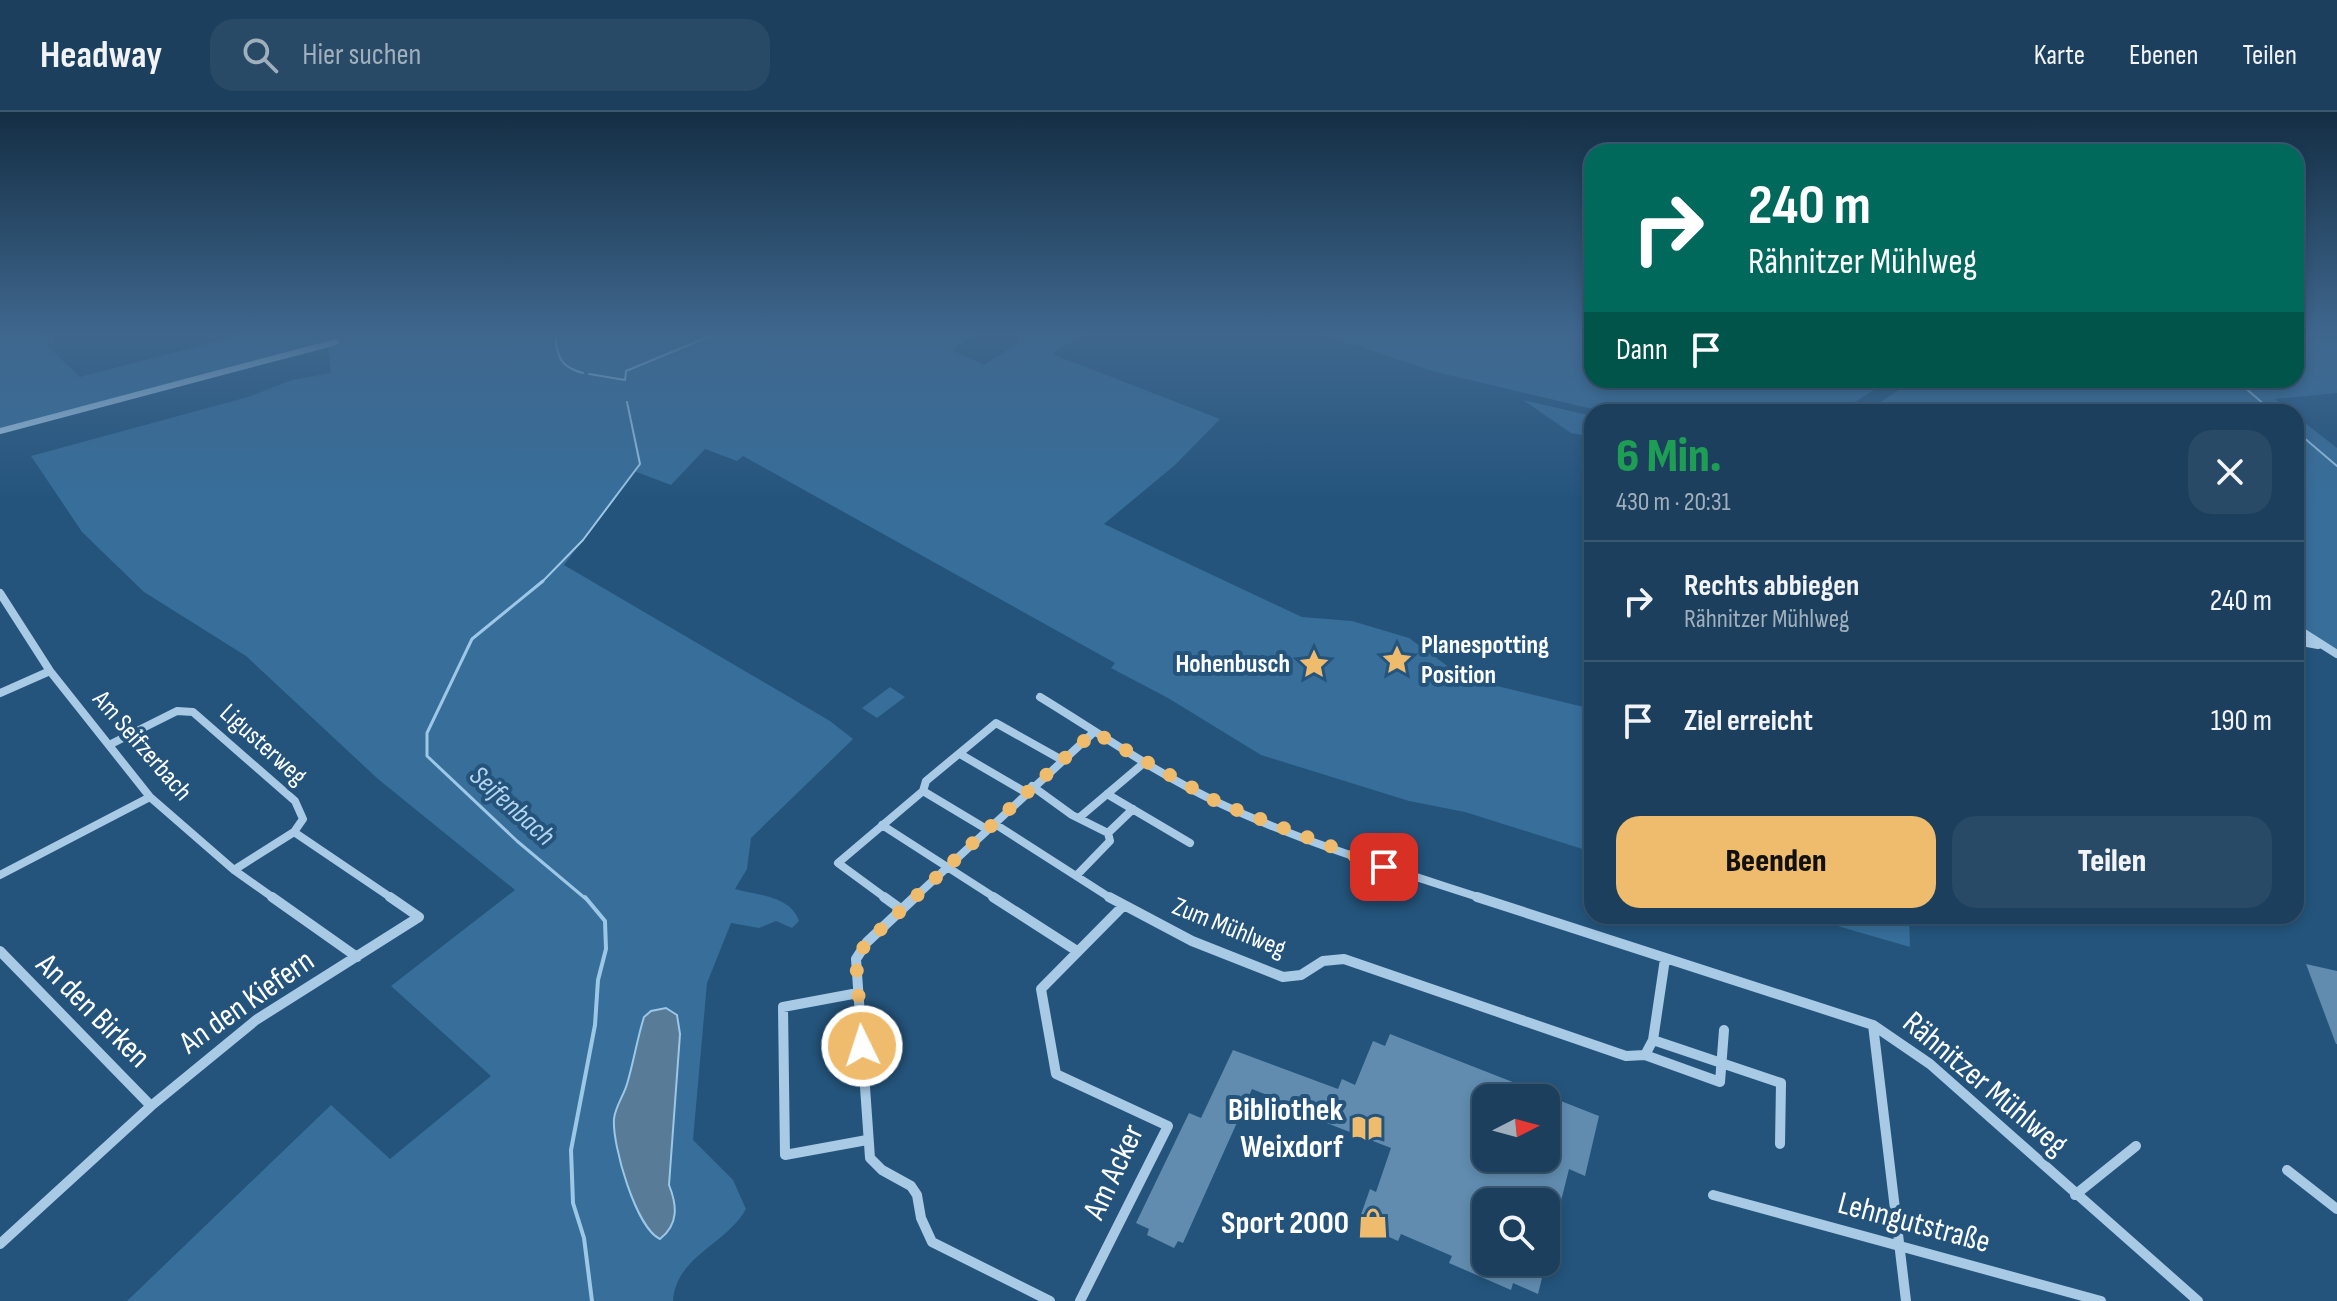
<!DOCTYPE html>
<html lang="de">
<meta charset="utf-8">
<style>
body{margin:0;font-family:"Sofia Sans Condensed",sans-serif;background:#284a66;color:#f1f3f6;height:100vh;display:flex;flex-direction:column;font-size:30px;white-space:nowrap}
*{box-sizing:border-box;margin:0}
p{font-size:26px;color:#a0afbc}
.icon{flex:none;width:44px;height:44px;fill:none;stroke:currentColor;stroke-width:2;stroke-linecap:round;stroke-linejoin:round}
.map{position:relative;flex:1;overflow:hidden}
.panel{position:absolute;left:1584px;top:292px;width:720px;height:520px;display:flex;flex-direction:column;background:#1b3f5d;border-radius:24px;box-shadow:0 4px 12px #0003,0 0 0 2px #395872}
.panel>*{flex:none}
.guide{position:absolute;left:1584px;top:32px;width:720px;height:244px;border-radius:24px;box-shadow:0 4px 12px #0003,0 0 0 2px #395872;background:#00695c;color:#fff;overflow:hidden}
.needle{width:52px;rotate:84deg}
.buttons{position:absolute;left:1472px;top:972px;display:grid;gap:16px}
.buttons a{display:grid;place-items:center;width:88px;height:88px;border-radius:16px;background:#1b3f5d;box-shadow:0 4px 12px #0003,0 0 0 2px #395872;font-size:40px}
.pin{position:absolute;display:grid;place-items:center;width:68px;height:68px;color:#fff;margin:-34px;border-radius:16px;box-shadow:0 4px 12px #0006}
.me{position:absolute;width:88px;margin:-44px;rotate:356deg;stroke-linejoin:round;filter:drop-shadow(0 0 6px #0008)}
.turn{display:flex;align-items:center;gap:28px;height:168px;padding:0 32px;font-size:36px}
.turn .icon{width:104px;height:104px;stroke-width:2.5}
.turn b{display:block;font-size:56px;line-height:68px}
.then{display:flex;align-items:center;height:76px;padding:0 32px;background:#0003;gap:16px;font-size:30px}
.round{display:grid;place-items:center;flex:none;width:84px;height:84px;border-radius:24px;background:#284a66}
.summary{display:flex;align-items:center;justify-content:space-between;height:136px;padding:0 32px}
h1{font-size:48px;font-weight:800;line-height:60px;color:#1e9e55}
.button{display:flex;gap:16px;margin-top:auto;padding:16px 32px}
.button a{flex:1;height:92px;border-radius:24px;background:#efbb6c;color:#111;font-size:32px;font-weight:800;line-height:92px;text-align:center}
.button a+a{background:#284a66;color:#f1f3f6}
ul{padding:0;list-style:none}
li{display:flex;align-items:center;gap:24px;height:120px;padding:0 32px;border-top:2px solid #395872}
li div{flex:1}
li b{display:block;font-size:30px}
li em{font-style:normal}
header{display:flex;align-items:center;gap:48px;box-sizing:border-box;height:112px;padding:0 40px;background:#1b3f5d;border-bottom:2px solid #395872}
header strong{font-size:38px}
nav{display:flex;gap:44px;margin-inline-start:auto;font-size:28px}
.search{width:560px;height:72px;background:#284a66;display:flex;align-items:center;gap:20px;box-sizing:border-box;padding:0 28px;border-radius:24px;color:#a0afbc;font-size:30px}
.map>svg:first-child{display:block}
.green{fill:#376e9a;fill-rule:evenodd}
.water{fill:#587b98;stroke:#9dc7e6;stroke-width:2}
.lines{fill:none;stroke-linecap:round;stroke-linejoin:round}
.stream-far2{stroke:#9dc7e6;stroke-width:2}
.stream-far1{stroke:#9dc7e6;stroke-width:3}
.stream{stroke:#9dc7e6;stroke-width:4}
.building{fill:#618caf;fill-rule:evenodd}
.minor-far2{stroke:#a8cae5;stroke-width:6}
.minor-far1{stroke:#a8cae5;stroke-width:8}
.minor{stroke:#a8cae5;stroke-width:10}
.route{stroke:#efbb6c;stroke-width:14;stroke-dasharray:0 25.2}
.labels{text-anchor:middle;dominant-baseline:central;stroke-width:8;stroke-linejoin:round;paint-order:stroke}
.poi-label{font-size:26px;font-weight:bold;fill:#fff;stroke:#24547c;text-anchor:start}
.street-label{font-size:26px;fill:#fff;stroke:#24547c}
.water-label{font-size:28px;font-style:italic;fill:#b3d4ed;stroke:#24547c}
.near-street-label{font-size:32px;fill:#fff;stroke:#24547c}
.near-poi-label{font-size:32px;font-weight:bold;fill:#fff;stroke:#24547c;text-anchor:end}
</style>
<header>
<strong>Headway</strong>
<div class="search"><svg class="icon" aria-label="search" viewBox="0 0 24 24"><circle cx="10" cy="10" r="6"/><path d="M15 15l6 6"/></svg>Hier suchen</div>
<nav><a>Karte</a><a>Ebenen</a><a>Teilen</a></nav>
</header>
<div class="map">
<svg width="2337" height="1189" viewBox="0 0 2337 1189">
<rect width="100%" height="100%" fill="#24547c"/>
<path class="green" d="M0 222H37L53 228 46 233 80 265 245 222H975L952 238 984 253 1032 222H1083L1052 242 1220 307 1175 353 1104 412 1302 505 1352 509 1409 526 1464 566 1592 597V740L1465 700 1409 689 1261 643 1168 586 1111 556 1115 551 743 344 737 349 705 337 671 373 634 359 564 453 830 609 853 627 751 726 747 757 735 777C756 783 791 784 799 809L792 816 776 809 759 816 731 811 707 871 693 1028 733 1068 746 1097C726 1133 676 1144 673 1189H127L331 993 390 1047 491 964 391 874 515 778 378 667 246 544 144 480 82 420 31 344 248 285 292 268 331 261 328 236 0 320ZM644 905 680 922 669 1073 625 1066 614 1006 627 973Z
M1321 222H1592V268H1890L1839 300H1605L1436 260Z
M2318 226 2337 228V281L2275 287 2290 300H1865L1914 268H2296V228Z
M1523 288 1592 304V325L1571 321Z
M2296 304 2337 336V539L2296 514Z
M890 575 905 585 877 606 862 596Z
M1803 804H1909L1910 835Z"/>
<path class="water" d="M666 896 677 903 680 922 669 1073C677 1093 679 1112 660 1127 636 1116 612 1033 614 1007 615 995 624 983 627 972 634 949 637 927 644 905L651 899Z"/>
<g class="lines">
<path class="stream-far2" d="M555 222C557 245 560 255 583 261
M589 262 625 268 626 259 713 223
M2236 268 2273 300
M2296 319 2337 354
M541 471 583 428 640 352 627 290"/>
<path class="stream-far1" d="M543 469 472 527 427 621V644L517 729 586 787"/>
<path class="stream" d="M585 785 605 809 606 837 598 868 595 913 571 1038 573 1091 584 1126 592 1189"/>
</g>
<path class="building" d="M2306 852 2337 859V932H2336Z
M1390 922 1599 1004 1585 1064 1569 1057 1549 1137H1546V1090H1486V1150H1546L1538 1182 1513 1171 1511 1178 1449 1151 1452 1144 1401 1122 1398 1129 1358 1111 1370 1077 1376 1080 1391 1036 1288 996 1289 992 1252 977 1183 1131 1178 1129 1174 1136 1147 1123 1149 1117 1136 1111 1189 1001 1201 1006 1233 938 1338 977 1342 967 1355 973 1373 929 1385 934ZM1486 986H1546V1046H1486Z"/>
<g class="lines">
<path class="minor-far2" d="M0 319 336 230"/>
<path class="minor-far1" d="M0 481 50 559 150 685 234 758 275 787
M2296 516 2337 542
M2296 529 2318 533
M0 581 50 559
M1040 585C1099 621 1157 662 1219 691 1304 731 1395 758 1484 787
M109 633 177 599 193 600 295 689 303 707 294 720 234 758
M960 642 1025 680
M1032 674 1072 703 1108 721
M923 679 988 718
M1107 682 1190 731
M1080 705 1145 650
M995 712 1112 787
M882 713 997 787
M294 720 393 787
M0 763 150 685
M1077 763 1110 729 1108 721 1133 697
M887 787 838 751 923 679 926 669 996 611 1062 648
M913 787 1094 620"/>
<path class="minor" d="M272 785 357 845
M884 785 902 798
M915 785 867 830 856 847 870 1046 882 1058 911 1074 917 1083 921 1106 932 1130 1050 1189
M993 785 1077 839
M1109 785 1192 829 1283 865 1301 863 1323 849 1344 847 1626 944 1645 943 1653 928 1665 847
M1477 785 1873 913 1930 952 2198 1189
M0 839 151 994
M858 881 783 895 785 1043 867 1028
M1873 913 1906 1189
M1653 928 1781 971 1780 1032
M1645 943 1720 970 1724 918
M2287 1058 2337 1097
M1713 1083 2101 1189
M2075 1083 2136 1034
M0 1132 151 994 256 908 419 805 390 785
M1080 1189 1168 1014 1056 962 1041 877 1123 794"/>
</g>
<linearGradient id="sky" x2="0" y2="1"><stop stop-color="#142e44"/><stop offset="0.57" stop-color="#3f678e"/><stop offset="1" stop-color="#3f678e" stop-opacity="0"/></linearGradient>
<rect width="2337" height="389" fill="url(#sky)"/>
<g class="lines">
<path class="route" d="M862 934 856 847 867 830C943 760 1017 688 1094 620L1219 691 1384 755"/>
</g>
<defs>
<g id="sight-bare" transform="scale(2.4)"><path d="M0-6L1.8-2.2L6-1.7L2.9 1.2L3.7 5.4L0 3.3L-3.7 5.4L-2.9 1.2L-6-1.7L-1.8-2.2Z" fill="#efbb6c" stroke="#24547c" stroke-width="2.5" paint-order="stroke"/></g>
<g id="library-bare" transform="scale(2.4)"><path d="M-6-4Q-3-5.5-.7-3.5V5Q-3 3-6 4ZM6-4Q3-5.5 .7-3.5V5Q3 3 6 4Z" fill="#efbb6c" stroke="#24547c" stroke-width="2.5" paint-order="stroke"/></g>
<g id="shop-bare" transform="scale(2.4)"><path d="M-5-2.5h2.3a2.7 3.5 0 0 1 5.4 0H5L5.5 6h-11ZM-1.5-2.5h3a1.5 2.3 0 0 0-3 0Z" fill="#efbb6c" stroke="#24547c" stroke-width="2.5" paint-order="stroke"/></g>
</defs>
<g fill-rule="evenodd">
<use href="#sight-bare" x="1397" y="548"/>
<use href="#sight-bare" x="1314" y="552"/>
<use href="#library-bare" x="1367" y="1016"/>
<use href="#shop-bare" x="1373" y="1111"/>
</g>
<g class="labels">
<g class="poi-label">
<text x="1421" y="533">Planespotting<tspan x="1421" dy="30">Position</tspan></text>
<text x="1290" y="552" text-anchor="end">Hohenbusch</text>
</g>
<g class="street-label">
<text transform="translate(263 633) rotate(42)">Ligusterweg</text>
<text transform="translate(142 634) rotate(49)">Am Seifzerbach</text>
<text transform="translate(1229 816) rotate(22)">Zum Mühlweg</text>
</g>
<g class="water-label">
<text transform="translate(512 694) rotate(42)">Seifenbach</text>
</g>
<g class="near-street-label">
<text transform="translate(247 890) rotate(-35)">An den Kiefern</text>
<text transform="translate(93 899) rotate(45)">An den Birken</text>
<text transform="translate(1985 972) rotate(40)">Rähnitzer Mühlweg</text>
<text transform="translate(1114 1060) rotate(-65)">Am Acker</text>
<text transform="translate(1914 1111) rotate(15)">Lehngutstraße</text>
</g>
<g class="near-poi-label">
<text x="1343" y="998">Bibliothek<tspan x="1343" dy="37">Weixdorf</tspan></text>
<text x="1349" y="1111">Sport 2000</text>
</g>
</g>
</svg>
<div class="buttons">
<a><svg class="needle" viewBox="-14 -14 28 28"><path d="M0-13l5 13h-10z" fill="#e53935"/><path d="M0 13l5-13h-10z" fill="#a0afbc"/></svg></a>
<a><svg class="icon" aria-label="search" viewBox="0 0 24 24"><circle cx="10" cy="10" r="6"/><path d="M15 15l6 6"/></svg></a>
</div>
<div class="pin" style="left:1384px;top:755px;background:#d93025"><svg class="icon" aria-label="arrive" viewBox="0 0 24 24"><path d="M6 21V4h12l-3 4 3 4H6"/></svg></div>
<svg class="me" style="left:862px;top:934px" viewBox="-20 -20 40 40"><circle r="17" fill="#efbb6c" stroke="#fff" stroke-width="3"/><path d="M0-11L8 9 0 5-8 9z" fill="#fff"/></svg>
<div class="guide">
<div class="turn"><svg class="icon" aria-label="right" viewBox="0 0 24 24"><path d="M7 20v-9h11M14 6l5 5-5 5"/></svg><div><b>240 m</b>Rähnitzer Mühlweg</div></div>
<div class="then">Dann<svg class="icon" aria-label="arrive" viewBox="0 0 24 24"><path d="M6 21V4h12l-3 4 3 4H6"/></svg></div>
</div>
<section class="panel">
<div class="summary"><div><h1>6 Min.</h1><p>430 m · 20:31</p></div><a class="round"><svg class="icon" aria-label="close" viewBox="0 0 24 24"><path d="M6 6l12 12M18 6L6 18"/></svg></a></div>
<ul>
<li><svg class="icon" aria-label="right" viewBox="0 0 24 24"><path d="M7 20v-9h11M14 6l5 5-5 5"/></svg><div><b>Rechts abbiegen</b><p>Rähnitzer Mühlweg</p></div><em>240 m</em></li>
<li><svg class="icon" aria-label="arrive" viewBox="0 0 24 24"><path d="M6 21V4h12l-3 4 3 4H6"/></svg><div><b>Ziel erreicht</b></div><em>190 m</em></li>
</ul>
<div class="button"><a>Beenden</a><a>Teilen</a></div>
</section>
</div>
